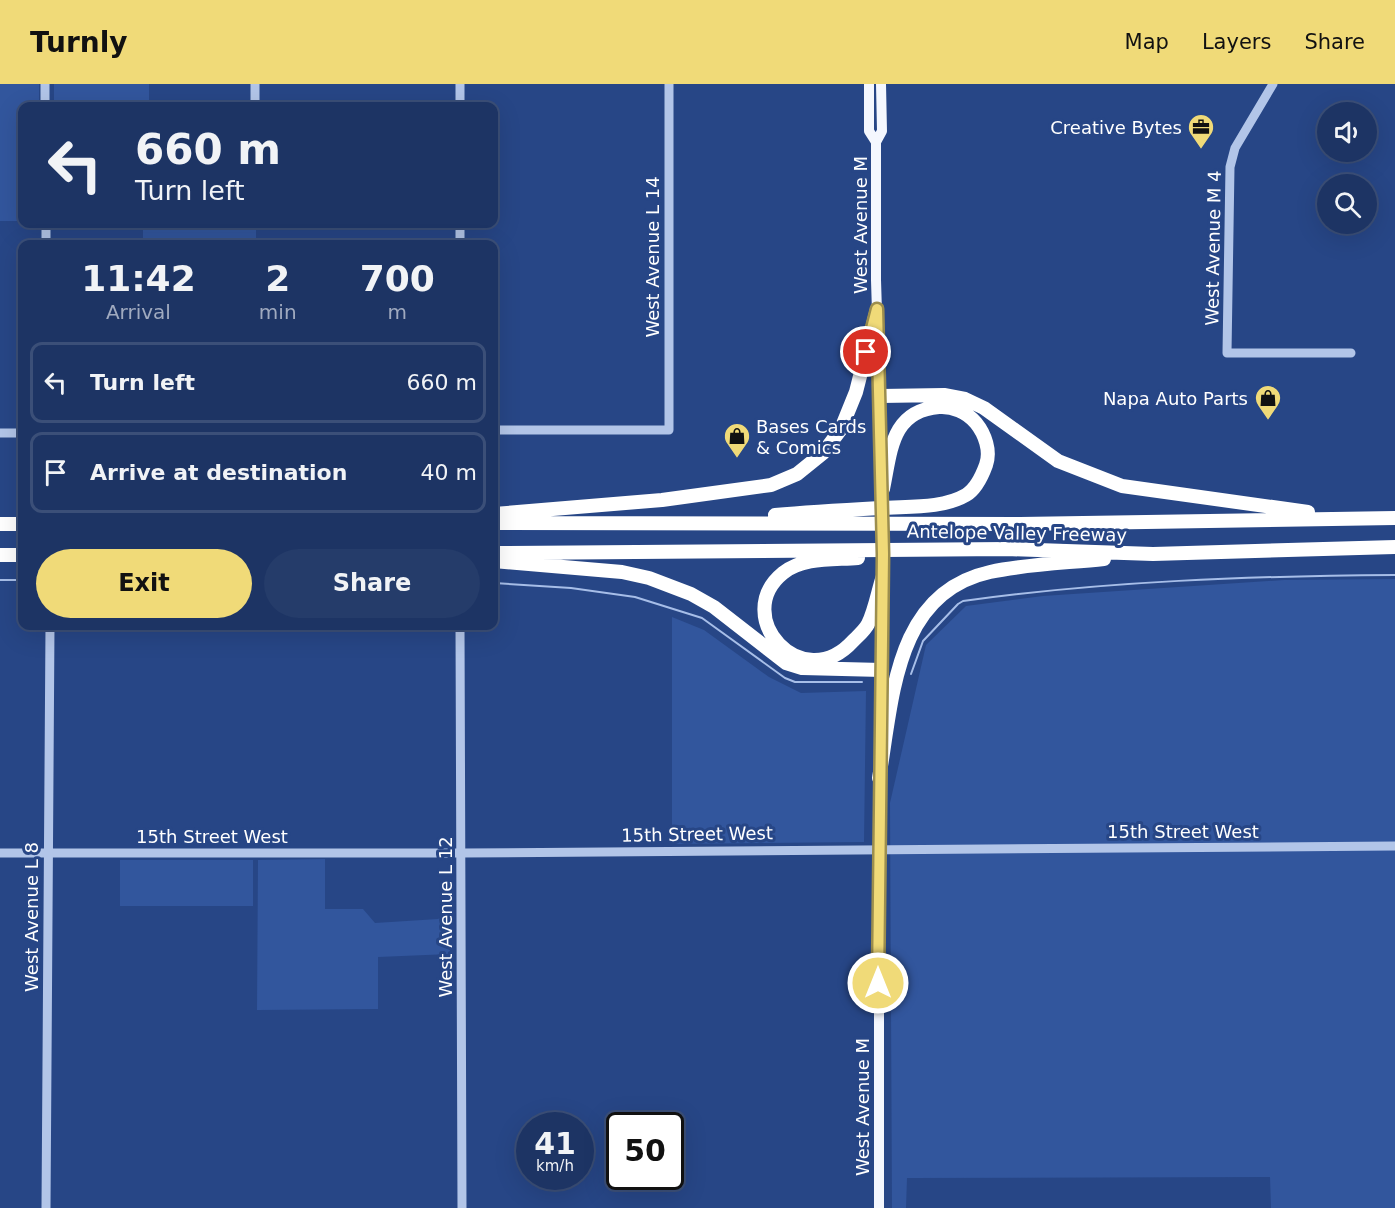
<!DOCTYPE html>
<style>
body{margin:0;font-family:"DejaVu Sans",sans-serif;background:#253c6a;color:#f1f3f6;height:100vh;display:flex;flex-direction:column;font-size:22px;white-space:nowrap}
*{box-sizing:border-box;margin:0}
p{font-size:20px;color:#a0aabf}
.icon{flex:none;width:33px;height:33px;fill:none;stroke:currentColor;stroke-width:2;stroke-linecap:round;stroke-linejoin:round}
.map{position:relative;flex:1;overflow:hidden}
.sheet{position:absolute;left:18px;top:156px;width:480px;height:390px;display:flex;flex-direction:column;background:#1d3464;border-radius:12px;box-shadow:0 6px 24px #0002,0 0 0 2px #3b4f78}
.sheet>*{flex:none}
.hud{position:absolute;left:18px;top:18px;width:480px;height:126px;border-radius:12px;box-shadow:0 6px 24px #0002,0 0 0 2px #3b4f78;background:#1d3464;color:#f1f3f6;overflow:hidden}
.tools{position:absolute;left:1317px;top:18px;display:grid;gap:12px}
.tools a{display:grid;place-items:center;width:60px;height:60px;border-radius:50%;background:#1d3464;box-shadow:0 6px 24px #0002,0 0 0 2px #3b4f78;font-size:30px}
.speed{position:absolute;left:516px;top:1028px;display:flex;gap:12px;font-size:30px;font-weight:700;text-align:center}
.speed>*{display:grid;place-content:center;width:78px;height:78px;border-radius:50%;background:#1d3464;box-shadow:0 6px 24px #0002,0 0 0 2px #3b4f78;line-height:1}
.speed small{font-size:15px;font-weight:400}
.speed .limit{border:3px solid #111;border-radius:9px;background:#fff;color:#111}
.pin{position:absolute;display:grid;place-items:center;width:51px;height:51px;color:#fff;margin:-26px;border:3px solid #fff;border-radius:50%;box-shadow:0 2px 6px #0007}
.me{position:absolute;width:66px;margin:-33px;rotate:0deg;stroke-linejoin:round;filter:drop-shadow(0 0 4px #0008)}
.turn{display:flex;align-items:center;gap:21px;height:126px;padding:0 18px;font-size:27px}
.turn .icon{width:78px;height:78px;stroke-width:2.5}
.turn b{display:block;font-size:42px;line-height:51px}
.eta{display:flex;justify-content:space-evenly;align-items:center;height:102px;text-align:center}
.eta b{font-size:36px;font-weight:600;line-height:42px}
.cta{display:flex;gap:12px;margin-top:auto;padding:12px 18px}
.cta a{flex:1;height:69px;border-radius:36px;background:#f0da78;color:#111;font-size:24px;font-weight:600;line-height:69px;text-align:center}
.cta a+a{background:#253c6a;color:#f1f3f6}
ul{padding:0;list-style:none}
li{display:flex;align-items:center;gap:18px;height:81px;margin:0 12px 9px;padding:0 6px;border:3px solid #3b4f78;border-radius:12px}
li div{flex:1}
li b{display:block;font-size:22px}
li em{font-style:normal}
header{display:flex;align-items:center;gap:36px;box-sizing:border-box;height:84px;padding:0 30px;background:#f0da78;color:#111}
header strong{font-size:28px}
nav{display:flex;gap:33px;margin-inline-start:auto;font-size:21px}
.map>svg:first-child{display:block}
.green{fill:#32569d}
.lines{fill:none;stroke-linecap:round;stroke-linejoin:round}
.stream{stroke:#a7bee8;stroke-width:2}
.minor{stroke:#b2c5e8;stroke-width:9}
.major{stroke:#f4f7fe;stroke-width:10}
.highway{stroke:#fff;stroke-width:14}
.major-bridge{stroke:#f4f7fe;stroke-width:10}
.route-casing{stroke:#9c8e4e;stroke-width:15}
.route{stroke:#f0da78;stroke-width:10}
.labels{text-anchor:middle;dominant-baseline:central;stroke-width:6;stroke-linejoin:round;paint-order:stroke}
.poi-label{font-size:18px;fill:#fff;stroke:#274686;text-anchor:end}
.street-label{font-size:18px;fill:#fff;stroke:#274686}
</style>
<header>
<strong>Turnly</strong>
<nav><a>Map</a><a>Layers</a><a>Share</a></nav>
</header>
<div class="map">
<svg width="1395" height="1124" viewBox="0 0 1395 1124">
<rect width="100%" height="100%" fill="#274686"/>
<path class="green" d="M0 0H39V22H22V137H0Z
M54 0H149V22H54Z
M143 140H256V160H143Z
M1395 495V1124H1271L1270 1093 907 1094 906 1124H892L890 719 926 561 966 522 1043 512 1284 496Z
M672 533 704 546 769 593 801 609 866 607 864 758 672 760Z
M325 775V825H363L375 839 438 835 449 829 450 870 378 873V925L257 926 258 776Z
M120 776H253V822H120Z"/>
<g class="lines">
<path class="stream" d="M0 496H22
M494 499 571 504 635 513 702 534 785 594 795 598H862
M911 590 923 557 958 520 963 517C1106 497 1251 492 1395 491"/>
<path class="minor" d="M45 0V22
M1273 0 1235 64 1230 83 1227 269H1351
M255 22V0
M460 22V0
M46 140V160
M460 140V160
M494 346H669V0
M0 349H22
M460 542 462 1124
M0 769H462L1395 762
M46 1124 50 542"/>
<path class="major" d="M869 0V47L876 58
M881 0 882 47 876 58V196L882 387
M880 656 883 506
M879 1124V686"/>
<path class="highway" d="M881 312 944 311 965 315 984 324 1058 377 1122 402 1308 428
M494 430 662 416 771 401 797 390 823 369 841 345 856 308 877 225
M775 431C810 428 845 426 880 424 908 422 942 425 966 411 976 405 982 392 986 381 991 367 985 350 976 339 967 328 952 322 939 323 891 327 891 367 883 405
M494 439 1020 440 1395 434
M0 440H22
M494 469 1007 465 1153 470 1395 463
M0 471H22
M858 474C833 476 803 473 783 489 730 532 802 613 853 557 858 552 865 546 868 540 875 526 878 507 883 492
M494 477 622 488 649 494 691 510 714 523 786 579 802 584 882 586
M879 694C893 615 894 509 990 488 1027 480 1067 479 1104 475"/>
<path class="major-bridge" d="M883 405V492"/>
</g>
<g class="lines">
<g class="route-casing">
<path id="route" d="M866 268 877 225 883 470 878 899"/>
</g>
<use href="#route" class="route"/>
</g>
<defs>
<g id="office-pin" transform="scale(1.35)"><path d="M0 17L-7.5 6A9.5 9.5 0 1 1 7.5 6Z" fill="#f0da78" stroke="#274686"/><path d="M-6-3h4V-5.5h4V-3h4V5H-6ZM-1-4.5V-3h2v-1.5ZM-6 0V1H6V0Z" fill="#111"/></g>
<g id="shop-pin" transform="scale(1.35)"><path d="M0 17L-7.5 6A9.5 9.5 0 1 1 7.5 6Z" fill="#f0da78" stroke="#274686"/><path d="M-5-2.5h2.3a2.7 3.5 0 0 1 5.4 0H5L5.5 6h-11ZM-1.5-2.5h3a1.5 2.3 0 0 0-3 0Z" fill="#111"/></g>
</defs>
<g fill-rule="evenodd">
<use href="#office-pin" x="1201" y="43"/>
<use href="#shop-pin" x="1268" y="314"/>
<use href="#shop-pin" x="737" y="352"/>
</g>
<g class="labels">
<g class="poi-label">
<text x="1182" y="43">Creative Bytes</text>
<text x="1248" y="314">Napa Auto Parts</text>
<text x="756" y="342" text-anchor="start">Bases Cards<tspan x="756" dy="21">&amp; Comics</tspan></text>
</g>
<g class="street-label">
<text transform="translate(860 141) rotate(-90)">West Avenue M</text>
<text transform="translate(1213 164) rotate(-89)">West Avenue M 4</text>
<text transform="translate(652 173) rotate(-90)">West Avenue L 14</text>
<text transform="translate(1017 449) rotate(1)">Antelope Valley Freeway</text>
<text x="1183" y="747">15th Street West</text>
<text transform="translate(697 750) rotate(-1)">15th Street West</text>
<text x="212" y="752">15th Street West</text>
<text transform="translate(31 833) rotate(-90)">West Avenue L 8</text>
<text transform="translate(445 833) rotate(-90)">West Avenue L 12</text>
<text transform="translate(862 1023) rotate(-90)">West Avenue M</text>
</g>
</g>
</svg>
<div class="tools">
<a><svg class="icon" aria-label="sound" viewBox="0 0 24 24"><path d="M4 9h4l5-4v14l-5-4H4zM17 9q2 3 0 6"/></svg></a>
<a><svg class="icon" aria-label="search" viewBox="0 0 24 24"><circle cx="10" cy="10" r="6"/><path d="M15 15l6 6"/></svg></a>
</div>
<div class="speed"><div>41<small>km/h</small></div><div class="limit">50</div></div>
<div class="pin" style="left:866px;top:268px;background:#d93025"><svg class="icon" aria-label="arrive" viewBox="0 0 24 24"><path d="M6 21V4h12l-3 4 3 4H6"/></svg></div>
<svg class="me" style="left:878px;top:899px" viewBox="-20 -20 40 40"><circle r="17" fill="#f0da78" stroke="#fff" stroke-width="3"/><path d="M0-11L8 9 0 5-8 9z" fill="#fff"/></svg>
<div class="hud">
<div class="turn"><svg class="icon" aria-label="left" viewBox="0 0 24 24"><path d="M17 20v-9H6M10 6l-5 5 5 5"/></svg><div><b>660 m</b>Turn left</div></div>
</div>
<section class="sheet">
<div class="eta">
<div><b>11:42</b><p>Arrival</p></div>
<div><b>2</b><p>min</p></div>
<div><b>700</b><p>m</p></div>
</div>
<ul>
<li><svg class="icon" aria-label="left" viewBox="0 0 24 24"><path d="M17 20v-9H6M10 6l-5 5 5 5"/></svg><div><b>Turn left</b></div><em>660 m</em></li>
<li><svg class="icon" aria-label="arrive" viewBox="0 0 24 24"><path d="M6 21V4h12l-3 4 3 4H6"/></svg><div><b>Arrive at destination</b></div><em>40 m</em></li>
</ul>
<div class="cta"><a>Exit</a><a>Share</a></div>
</section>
</div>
